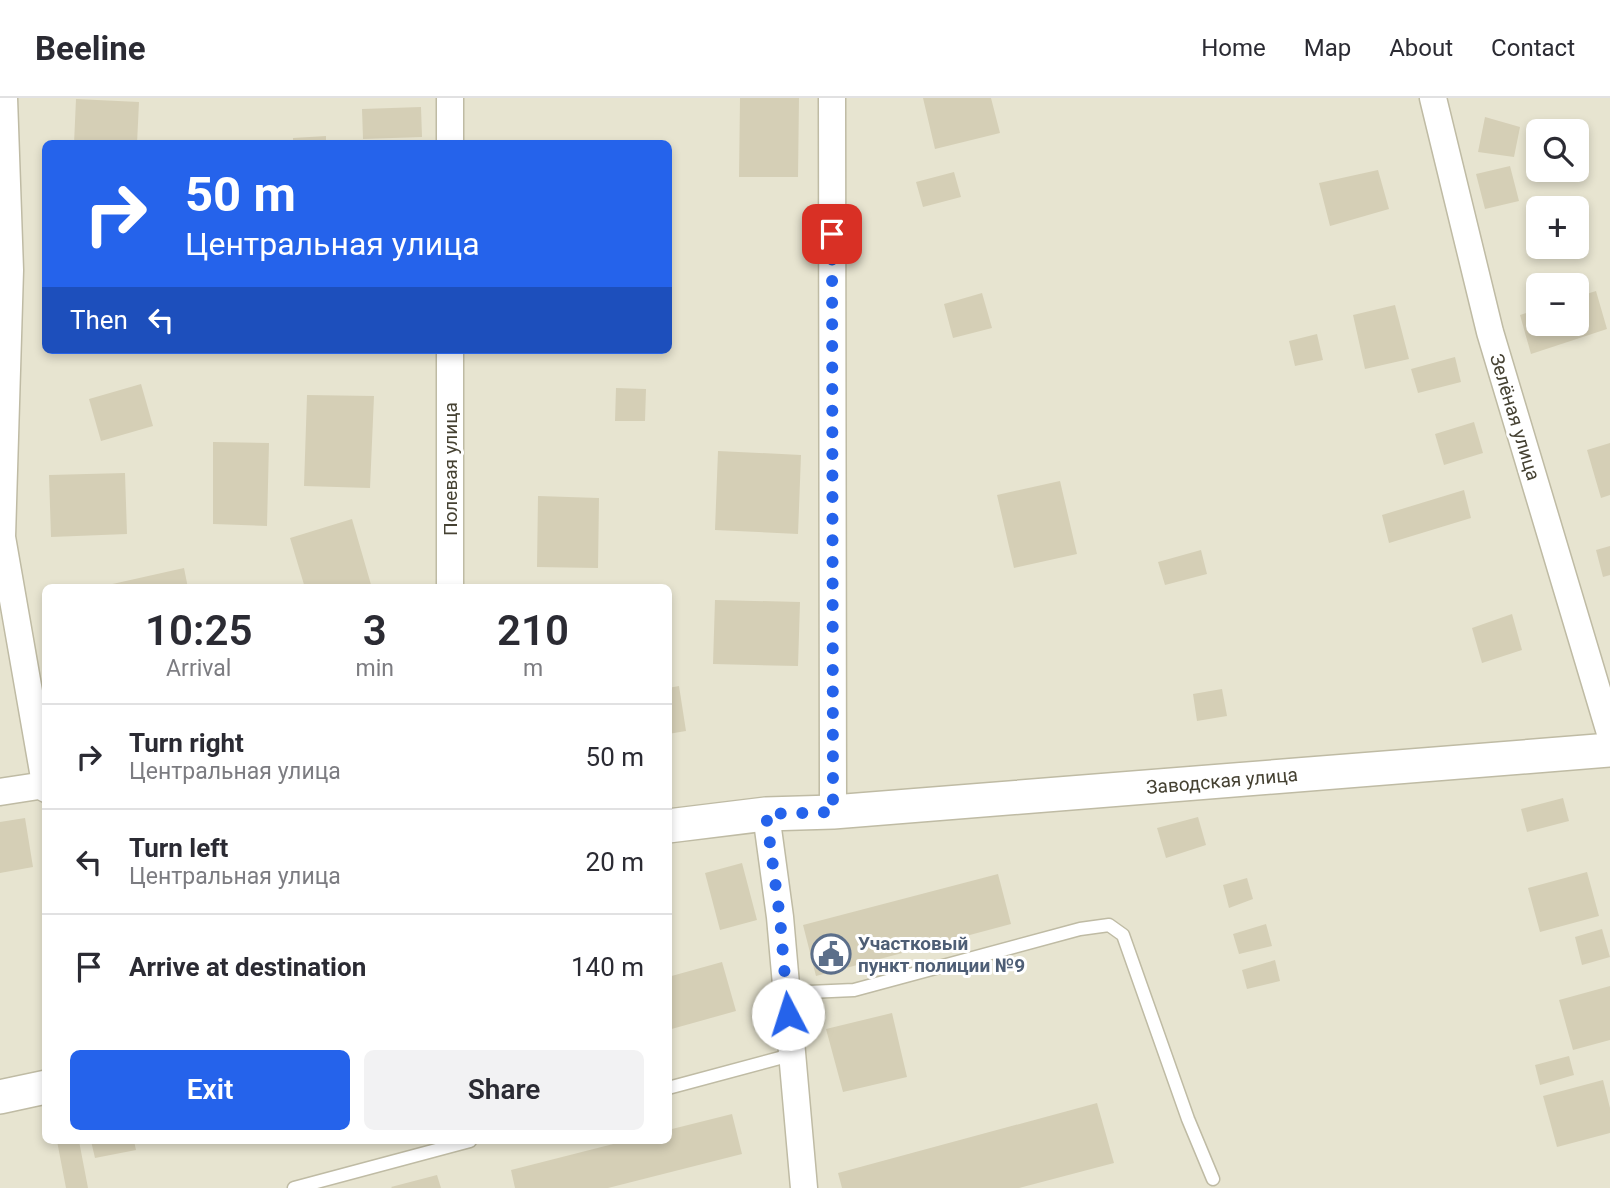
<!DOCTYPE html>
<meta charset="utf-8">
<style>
body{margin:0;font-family:Roboto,sans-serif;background:#f2f2f3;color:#2b2b33;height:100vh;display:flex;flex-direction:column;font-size:26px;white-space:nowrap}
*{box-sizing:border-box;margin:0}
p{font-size:23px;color:#7c7c81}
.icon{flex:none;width:38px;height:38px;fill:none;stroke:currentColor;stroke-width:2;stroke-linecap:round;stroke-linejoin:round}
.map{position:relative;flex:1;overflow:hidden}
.details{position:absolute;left:42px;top:486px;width:630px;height:560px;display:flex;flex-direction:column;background:#fff;border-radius:10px;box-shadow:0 4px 10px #0003}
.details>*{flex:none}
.hud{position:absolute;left:42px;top:42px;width:630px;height:214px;border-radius:10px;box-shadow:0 4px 10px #0003;background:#2563eb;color:#fff;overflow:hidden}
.fabs{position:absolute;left:1526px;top:21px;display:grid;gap:14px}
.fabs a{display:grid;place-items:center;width:63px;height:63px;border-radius:10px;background:#fff;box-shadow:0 4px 10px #0003;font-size:35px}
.pin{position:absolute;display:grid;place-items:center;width:60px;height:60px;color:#fff;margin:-30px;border-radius:14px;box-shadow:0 4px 10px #0006}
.me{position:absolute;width:77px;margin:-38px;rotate:355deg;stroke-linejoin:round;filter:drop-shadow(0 0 5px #0008)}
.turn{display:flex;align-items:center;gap:24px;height:147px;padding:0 28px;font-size:32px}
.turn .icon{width:91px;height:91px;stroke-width:2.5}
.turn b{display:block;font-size:49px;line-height:60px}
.then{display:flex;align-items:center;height:66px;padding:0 28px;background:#0003;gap:14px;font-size:26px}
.eta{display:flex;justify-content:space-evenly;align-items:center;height:119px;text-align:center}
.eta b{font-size:42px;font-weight:600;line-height:49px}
.action{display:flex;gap:14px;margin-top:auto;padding:14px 28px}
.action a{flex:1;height:80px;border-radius:10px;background:#2563eb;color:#fff;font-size:28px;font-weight:600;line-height:80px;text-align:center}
.action a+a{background:#f2f2f3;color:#2b2b33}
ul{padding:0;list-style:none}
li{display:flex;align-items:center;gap:21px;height:105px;padding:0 28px;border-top:2px solid #e1e1e2}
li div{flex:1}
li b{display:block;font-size:26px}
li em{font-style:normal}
header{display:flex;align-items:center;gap:42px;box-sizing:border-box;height:98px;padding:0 35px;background:#fff;border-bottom:2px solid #e1e1e2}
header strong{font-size:33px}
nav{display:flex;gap:38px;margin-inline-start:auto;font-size:24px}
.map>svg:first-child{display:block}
.residential{fill:#e7e4d0;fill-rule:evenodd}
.building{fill:#d5cfb6}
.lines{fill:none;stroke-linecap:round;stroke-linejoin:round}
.service-casing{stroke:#bfbba4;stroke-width:15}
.minor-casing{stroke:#bfbba4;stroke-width:29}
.tertiary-casing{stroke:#bfbba4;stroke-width:36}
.service{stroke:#fff;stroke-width:12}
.minor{stroke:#fff;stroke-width:26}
.tertiary{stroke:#fff;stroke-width:33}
.route{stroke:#2563eb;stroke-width:12;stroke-dasharray:0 21.6}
.labels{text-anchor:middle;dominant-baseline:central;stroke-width:6;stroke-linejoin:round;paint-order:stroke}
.street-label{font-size:19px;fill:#454132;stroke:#fff}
.service-label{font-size:19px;font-weight:bold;fill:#4e5e75;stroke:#fff;text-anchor:start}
</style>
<header>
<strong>Beeline</strong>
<nav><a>Home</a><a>Map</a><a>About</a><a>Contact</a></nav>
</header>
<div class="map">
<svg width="1610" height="1090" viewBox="0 0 1610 1090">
<rect width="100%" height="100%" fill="#f3f1e2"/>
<path class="residential" d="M0 0H1610V1090H0ZM1538 33H1577V72H1538ZM46 46H668V252H46ZM1538 110H1577V149H1538ZM1538 187H1577V226H1538ZM46 490H668V1043H46Z"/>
<path class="building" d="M740 0H799L798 79H739Z
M923 0H991L1000 35 935 51Z
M76 1 139 4 137 46H74Z
M421 9 422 39 363 41 362 11Z
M1485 19 1520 29 1514 59 1478 54Z
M326 38V46H293V40Z
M1510 68 1519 103 1485 111 1476 76Z
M1378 72 1389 111 1330 128 1319 85Z
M954 74 961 99 923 109 916 84Z
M1596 193 1607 231 1531 256 1520 217 1538 211V226H1577V199Z
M982 195 992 230 953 240 944 206Z
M1395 207 1409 261 1365 271 1353 217Z
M1317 236 1323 262 1295 268 1289 243Z
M1455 259 1461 284 1418 295 1411 271Z
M141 286 153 328 101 343 89 301Z
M616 290 646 291 645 323H615Z
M307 297 374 298 370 390 304 388Z
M1474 324 1483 355 1444 367 1435 336Z
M213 344 269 345 267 428 213 426Z
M1610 345V397L1601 400 1587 352Z
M718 353 801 357 798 436 715 432Z
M125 375 127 436 51 439 49 377Z
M1060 383 1077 456 1014 470 997 397Z
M1464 392 1471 420 1389 445 1382 417Z
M538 398 599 400 598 470 537 469Z
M352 421 372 490H305L290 440Z
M1610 448V477L1603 479 1596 452Z
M1201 452 1207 476 1165 487 1158 464Z
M184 470 188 490H99V489Z
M715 502 800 504 798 568 713 566Z
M1512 516 1522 552 1482 565 1472 530Z
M679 588 686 633 668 636V590Z
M1222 591 1227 618 1197 623 1193 596Z
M1563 700 1569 723 1527 734 1521 711Z
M1198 719 1206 747 1166 760 1157 730Z
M25 720 33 769 0 775V724Z
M742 765 757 822 720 832 705 775Z
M1587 774 1599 818 1540 834 1528 790Z
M998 776 1011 826 816 878 803 827Z
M1247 780 1253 801 1229 810 1223 787Z
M1266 826 1272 848 1239 856 1233 836Z
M1602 831 1610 859 1582 867 1575 839Z
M1275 862 1280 883 1247 891 1242 872Z
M722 864 736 913 668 932V879Z
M1610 888V942L1573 952 1559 902Z
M892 915 907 979 843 994 826 931Z
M1569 958 1574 977 1540 987 1535 967Z
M1603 982 1610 1010V1035L1557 1049 1543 998Z
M1097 1005 1114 1065 1019 1090H842L838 1075Z
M732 1016 742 1056 608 1090H515L511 1072 625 1043H668V1032Z
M57 1043H79L88 1090H66Z
M91 1043H134L136 1052 95 1060Z
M437 1077 441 1090H392L391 1089Z"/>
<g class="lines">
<g class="service-casing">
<path id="service" d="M786 895 854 892 1080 831 1109 827 1123 837 1188 1021 1213 1081
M668 990 791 957
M294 1090 470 1043"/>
</g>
<g class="minor-casing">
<path id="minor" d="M4 0 10 172 2 439 46 691
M832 0 833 714
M1433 0 1490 234 1610 635
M450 46V0
M450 252V490
M0 694 45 687
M766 716 780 819 804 1090"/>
</g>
<g class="tertiary-casing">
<path id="tertiary" d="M668 728 766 716 833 714 1610 652
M0 999 46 989"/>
</g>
<use href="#service" class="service"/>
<use href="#minor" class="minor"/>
<use href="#tertiary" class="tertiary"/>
</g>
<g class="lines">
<path class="route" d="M788 916 780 820 766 716 833 714 832 136"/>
</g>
<defs>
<g id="civic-ring" transform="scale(2.0125)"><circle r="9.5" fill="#fff" stroke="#5c6f8a" stroke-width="1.5"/><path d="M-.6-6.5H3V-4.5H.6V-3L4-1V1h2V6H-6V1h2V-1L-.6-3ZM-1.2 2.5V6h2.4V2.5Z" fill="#5c6f8a"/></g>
</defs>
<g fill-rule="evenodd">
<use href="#civic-ring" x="831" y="856"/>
</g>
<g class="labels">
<g class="street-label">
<text transform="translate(1515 319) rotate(73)">Зелёная улица</text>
<text transform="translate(450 371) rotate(-90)">Полевая улица</text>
<text transform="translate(1222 683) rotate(-5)">Заводская улица</text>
</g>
<g class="service-label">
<text x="858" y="845">Участковый<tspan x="858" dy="22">пункт полиции №9</tspan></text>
</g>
</g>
</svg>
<div class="fabs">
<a><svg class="icon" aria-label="search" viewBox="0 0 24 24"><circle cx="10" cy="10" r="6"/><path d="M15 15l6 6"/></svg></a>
<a>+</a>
<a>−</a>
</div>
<div class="pin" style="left:832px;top:136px;background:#d93025"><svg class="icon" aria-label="arrive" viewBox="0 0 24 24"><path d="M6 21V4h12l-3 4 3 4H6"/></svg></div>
<svg class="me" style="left:788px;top:916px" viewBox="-20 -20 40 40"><circle r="19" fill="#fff"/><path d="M0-13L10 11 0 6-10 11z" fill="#2563eb"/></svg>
<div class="hud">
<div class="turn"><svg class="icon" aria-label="right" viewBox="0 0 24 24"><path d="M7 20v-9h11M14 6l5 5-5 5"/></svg><div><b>50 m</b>Центральная улица</div></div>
<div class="then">Then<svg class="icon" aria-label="left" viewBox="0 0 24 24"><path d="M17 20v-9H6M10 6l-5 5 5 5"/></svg></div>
</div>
<section class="details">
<div class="eta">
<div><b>10:25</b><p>Arrival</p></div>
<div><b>3</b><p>min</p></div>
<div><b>210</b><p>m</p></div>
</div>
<ul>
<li><svg class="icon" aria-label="right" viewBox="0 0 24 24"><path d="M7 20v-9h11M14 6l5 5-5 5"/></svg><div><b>Turn right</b><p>Центральная улица</p></div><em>50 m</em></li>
<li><svg class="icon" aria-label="left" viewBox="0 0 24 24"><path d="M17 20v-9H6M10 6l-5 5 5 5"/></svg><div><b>Turn left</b><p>Центральная улица</p></div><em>20 m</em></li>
<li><svg class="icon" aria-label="arrive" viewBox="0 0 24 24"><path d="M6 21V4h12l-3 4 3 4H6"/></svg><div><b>Arrive at destination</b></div><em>140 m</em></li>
</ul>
<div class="action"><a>Exit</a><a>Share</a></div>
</section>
</div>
